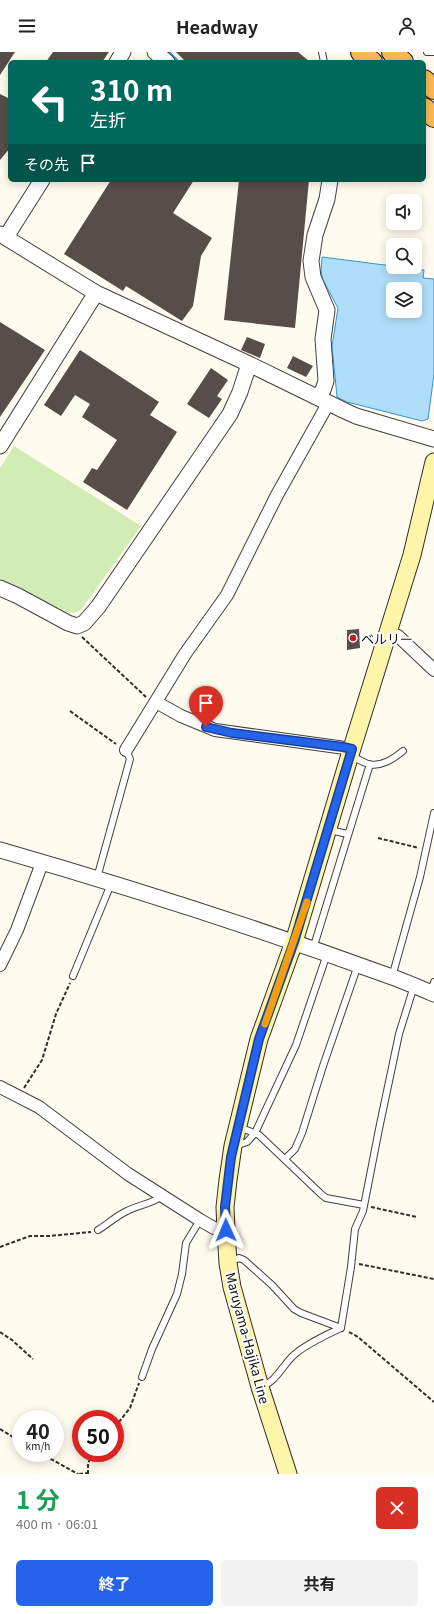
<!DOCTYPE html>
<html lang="ja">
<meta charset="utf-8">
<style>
body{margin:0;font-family:Georgia,"Noto Sans JP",serif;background:#f2f2f2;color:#222;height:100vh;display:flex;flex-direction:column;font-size:15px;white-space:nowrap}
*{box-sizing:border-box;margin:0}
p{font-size:13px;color:#767676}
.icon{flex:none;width:22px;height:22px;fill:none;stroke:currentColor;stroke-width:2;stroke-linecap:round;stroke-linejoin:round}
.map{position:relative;height:1422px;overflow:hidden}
.sheet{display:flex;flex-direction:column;background:#fff;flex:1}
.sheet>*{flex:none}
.hud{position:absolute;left:8px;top:8px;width:418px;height:122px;border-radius:6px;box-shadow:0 2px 10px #0003;background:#00695c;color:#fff;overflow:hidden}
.buttons{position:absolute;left:386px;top:142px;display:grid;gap:8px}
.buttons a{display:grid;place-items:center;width:36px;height:36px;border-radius:6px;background:#fff;box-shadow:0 2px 10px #0003;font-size:20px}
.speed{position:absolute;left:12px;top:1358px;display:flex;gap:8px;font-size:20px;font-weight:700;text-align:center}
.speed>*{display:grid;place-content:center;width:52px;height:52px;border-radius:50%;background:#fff;box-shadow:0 2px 10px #0003;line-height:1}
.speed small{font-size:10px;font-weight:400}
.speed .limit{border:6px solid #d22;background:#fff;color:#111}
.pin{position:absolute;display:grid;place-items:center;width:34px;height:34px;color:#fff;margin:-41px -17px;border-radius:50% 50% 50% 0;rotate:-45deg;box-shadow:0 0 4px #0007}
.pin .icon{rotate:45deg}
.me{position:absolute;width:44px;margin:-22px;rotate:359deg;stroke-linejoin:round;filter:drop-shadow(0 0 3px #0008)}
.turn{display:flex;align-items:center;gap:14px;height:84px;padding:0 16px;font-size:18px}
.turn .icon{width:52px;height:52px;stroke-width:2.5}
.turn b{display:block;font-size:28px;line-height:34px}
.then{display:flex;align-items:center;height:38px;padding:0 16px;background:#0003;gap:8px;font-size:15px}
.round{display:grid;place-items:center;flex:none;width:42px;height:42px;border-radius:6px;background:#f2f2f2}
.head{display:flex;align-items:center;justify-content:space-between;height:68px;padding:0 16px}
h1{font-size:24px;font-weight:700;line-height:30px;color:#1e9e55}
.action{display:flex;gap:8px;margin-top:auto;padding:8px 16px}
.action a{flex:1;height:46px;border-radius:6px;background:#2563eb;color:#fff;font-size:16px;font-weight:700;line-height:46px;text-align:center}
.action a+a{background:#f2f2f2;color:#222}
header{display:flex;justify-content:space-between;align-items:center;height:52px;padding:0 16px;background:#fff;font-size:18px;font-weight:700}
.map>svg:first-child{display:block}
.green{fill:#d2ecb5}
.water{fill:#afdefa;stroke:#3295d5;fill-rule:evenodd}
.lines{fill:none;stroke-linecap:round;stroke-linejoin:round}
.stream{stroke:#3295d5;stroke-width:3.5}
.building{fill:#574e49}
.service-casing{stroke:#404040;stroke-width:8}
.minor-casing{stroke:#404040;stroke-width:14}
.tertiary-casing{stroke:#404040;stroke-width:17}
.secondary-casing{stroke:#2f2f2f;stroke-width:19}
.trunk-casing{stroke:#1e1e1e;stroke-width:22}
.path{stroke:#2f2f2f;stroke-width:2;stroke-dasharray:4 2;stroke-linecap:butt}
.service{stroke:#fff;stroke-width:6}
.minor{stroke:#fff;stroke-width:12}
.tertiary{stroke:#fff;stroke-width:15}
.secondary{stroke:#fff5a9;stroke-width:17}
.trunk{stroke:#feb956;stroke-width:20}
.route-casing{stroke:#184099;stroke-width:10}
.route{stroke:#2563eb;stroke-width:7}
.slow{stroke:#f59e0b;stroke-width:7}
.poi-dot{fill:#c51d27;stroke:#fff;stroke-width:1.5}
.labels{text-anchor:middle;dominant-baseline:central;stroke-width:4;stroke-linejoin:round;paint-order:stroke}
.poi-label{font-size:13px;fill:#0d0d0d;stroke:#fff;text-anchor:start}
.street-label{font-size:13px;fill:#0d0d0d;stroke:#fff}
</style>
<header><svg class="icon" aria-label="menu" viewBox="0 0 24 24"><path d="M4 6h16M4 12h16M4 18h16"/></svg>Headway<svg class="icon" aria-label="person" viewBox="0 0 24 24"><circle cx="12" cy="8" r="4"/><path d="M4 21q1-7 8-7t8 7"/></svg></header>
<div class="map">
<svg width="434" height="1422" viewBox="0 0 434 1422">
<rect width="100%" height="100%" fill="#fffbee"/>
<path class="green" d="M14 394 141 474 81 558 74 561 67 560 0 528V416Z"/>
<path class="water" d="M322 205 424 218 423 226 434 227V322L428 367 422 369 347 350 337 345 332 294 338 256 323 228 321 219ZM393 237H415V259H393Z"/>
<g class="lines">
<path class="stream" d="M168 0 178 10"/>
</g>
<path class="building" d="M0 0H15L0 23Z
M53 0H109L102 10H46Z
M176 0H298L310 10H186Z
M0 42 10 47V96L0 108Z
M111 128H194L173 161 212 186 201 204 193 254 182 269 126 234 123 239 64 202Z
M239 128H309L295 276 224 268Z
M0 270 45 298 0 365Z
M247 285 265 292 260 306 241 298Z
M80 298 159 350 150 363 177 380 127 458 83 430 92 416 97 418 117 388 82 365 90 352 75 343 61 364 44 353Z
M293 304 313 314 306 325 287 316Z
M211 316 228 328 217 344 222 347 209 366 187 352Z
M359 577 360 596 347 598V578Z"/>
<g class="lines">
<g class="service-casing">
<path id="service" d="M322 0 324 10
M427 0H433
M351 704C357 706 362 710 368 712 382 715 393 707 403 699
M329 778 348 782
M97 826 130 707 126 698
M313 897 370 712
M73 924 111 832
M392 925 420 825 434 761
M431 940 434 930
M239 1075 259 1083 322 1143 326 1146 364 1153
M235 1094 247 1090 255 1081 296 993 327 902
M285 1107 295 1097 302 1081 323 1014 358 913
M98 1178C108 1172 116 1164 127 1159 138 1153 152 1152 162 1144
M230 1210 239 1206 244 1208 272 1233 294 1257 301 1261 341 1276
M341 1276 351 1215 355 1177 363 1159 379 1077 399 982 414 934
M142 1325 152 1297 177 1242 182 1222 186 1191 200 1168
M260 1335C277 1330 282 1313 295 1302 308 1291 326 1283 341 1276"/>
</g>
<g class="minor-casing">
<path id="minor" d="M388 580 398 584 434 618
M156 650 181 664 215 678 352 697
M126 698 185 602 227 543 277 443 329 350
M0 913 17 878 42 811
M0 1035 39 1055 128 1122 200 1168 214 1176 226 1178"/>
</g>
<g class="tertiary-casing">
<path id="tertiary" d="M155 0 167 10
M117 10 123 0
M0 182 96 241 249 312 343 358 356 364 434 387
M6 185 42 128
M318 345 323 338 326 329 323 287 327 258 313 225 311 209 315 183 327 147 330 128
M0 394 96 241
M0 536 18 544 68 571 77 574 84 571 98 555 230 362 240 340 249 312
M0 798C132 836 263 878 392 925 406 930 420 936 434 942"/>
</g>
<g class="secondary-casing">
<path id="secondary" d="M288 1422 260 1335 232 1235 228 1211 226 1178 225 1155 228 1128 233 1094 259 987 294 890 349 706 412 503 434 410"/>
</g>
<g class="trunk-casing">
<path id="trunk" d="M361 0 372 10
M392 0 403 10
M424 28 434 37
M424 56 434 65"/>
</g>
<path class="path" d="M82 585 146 645
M70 659 116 692
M378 786 419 796
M24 1036 42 1008 56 962 70 931
M371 1155 417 1165
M0 1195 30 1184H49L91 1180
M359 1212 434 1227
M0 1280 12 1288 33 1307
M349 1280 358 1285 434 1350
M115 1375 130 1356 139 1331
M0 1377 21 1390
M40 1401 78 1422
M79 1422 88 1421
M88 1422V1412L92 1401"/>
<use href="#service" class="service"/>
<use href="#minor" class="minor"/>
<use href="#tertiary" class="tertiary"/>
<use href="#secondary" class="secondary"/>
<use href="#trunk" class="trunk"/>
</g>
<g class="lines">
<g class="route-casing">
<path id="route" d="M206 675 232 681 343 695 352 697 294 890 259 987 231 1105 225 1155 226 1178"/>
</g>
<use href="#route" class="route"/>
<path class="slow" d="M265 972 307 850"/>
</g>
<circle class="poi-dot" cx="353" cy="586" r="4"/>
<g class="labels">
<g class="poi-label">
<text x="361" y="586">ベルリー</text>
</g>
<g class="street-label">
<text transform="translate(248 1286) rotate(75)">Maruyama-Hajika Line</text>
</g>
</g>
</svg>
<div class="buttons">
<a><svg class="icon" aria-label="sound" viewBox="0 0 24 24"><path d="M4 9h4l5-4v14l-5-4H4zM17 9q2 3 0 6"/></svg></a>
<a><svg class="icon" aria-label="search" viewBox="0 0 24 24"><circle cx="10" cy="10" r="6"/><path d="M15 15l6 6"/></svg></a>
<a><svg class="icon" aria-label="layers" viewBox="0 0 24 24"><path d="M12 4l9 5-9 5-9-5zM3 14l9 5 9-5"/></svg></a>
</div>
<div class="speed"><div>40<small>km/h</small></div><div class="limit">50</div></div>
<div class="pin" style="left:206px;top:675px;background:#d93025"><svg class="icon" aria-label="arrive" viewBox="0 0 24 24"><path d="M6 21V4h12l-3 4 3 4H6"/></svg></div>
<svg class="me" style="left:226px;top:1178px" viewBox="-20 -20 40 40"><path d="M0-17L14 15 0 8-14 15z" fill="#2563eb" stroke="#fff" stroke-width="4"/></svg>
<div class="hud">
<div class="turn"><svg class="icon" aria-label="left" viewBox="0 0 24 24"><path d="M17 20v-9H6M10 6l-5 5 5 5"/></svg><div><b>310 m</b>左折</div></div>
<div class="then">その先<svg class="icon" aria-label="arrive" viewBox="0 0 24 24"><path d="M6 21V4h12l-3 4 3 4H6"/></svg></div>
</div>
</div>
<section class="sheet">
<div class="head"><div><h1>1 分</h1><p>400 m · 06:01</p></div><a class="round" style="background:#d93025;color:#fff"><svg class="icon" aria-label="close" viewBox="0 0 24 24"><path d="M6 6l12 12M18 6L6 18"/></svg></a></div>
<div class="action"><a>終了</a><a>共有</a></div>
</section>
